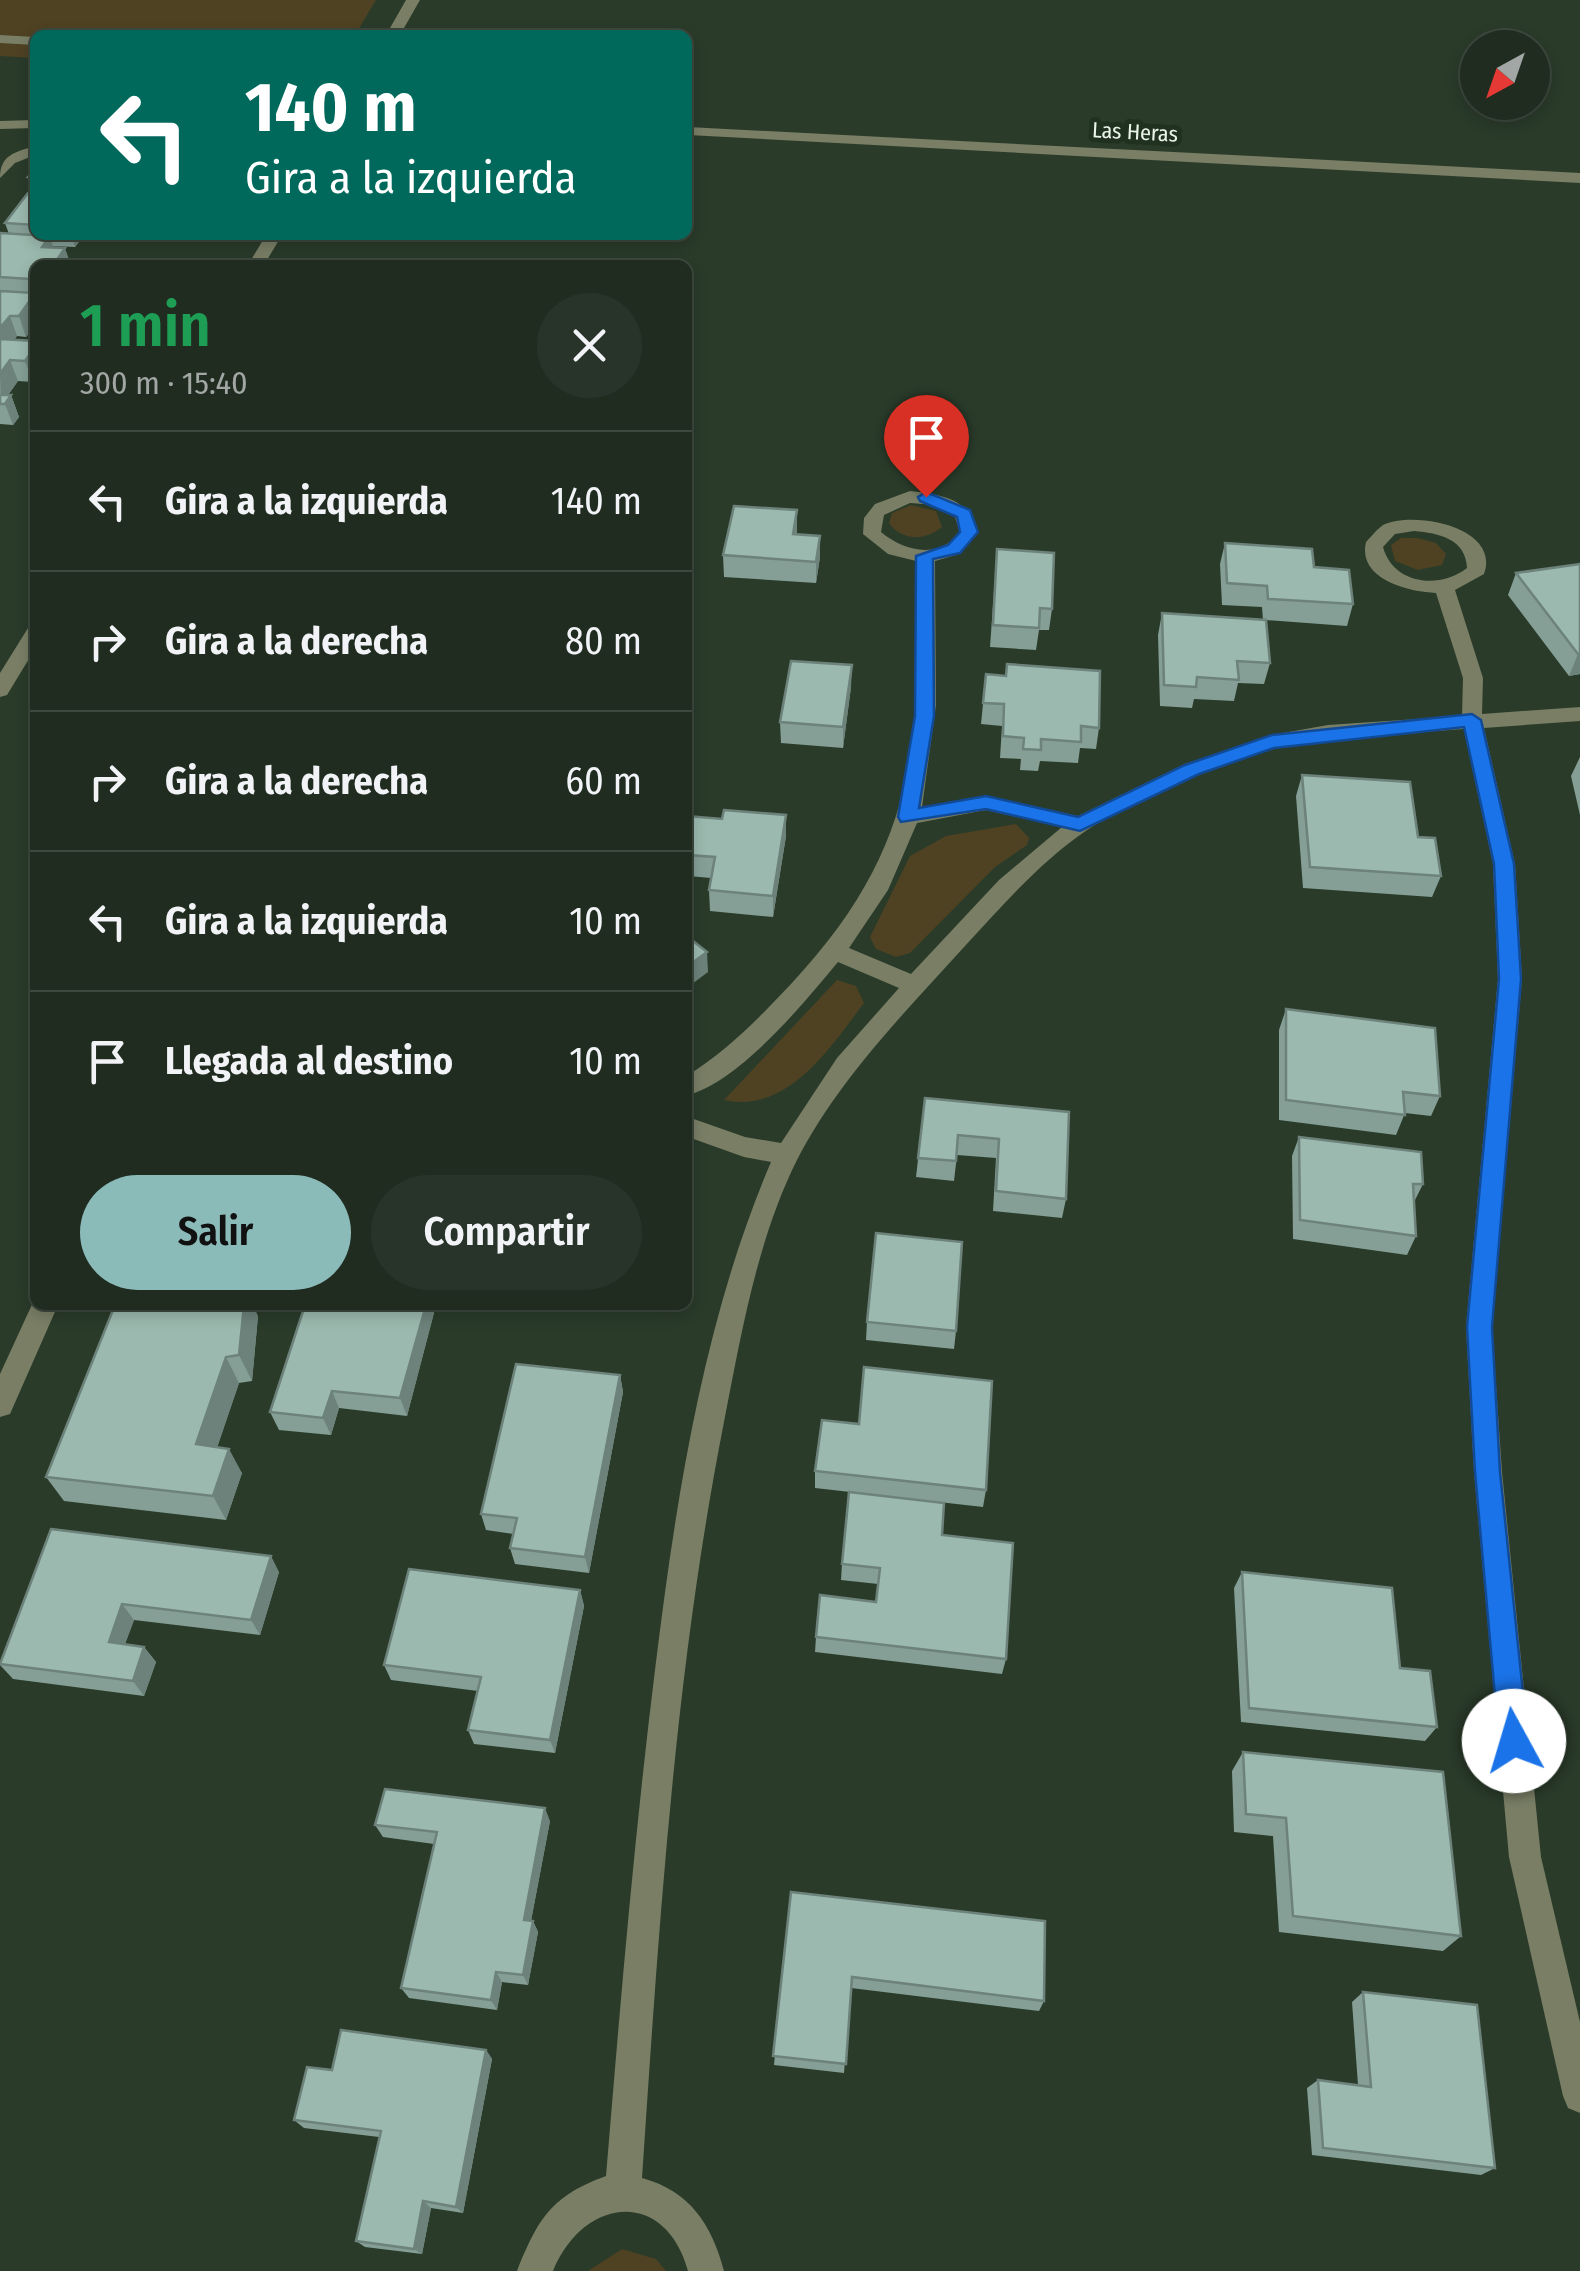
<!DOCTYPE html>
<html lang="es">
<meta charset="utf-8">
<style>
body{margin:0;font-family:"Fira Sans Condensed",sans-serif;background:#283429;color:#f1f3f6;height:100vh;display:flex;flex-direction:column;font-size:38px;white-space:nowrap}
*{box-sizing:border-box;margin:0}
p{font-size:32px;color:#a2a7a5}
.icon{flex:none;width:55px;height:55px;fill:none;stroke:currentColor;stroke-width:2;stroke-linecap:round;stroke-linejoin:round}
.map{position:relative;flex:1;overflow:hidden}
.side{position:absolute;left:30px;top:260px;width:662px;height:1050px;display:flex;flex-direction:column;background:#202c20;border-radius:15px;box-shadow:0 5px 15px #0003,0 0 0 2px #3d483e}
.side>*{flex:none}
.banner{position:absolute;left:30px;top:30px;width:662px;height:210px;border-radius:15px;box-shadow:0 5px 15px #0003,0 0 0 2px #3d483e;background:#00695c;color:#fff;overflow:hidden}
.needle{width:65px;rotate:220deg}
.tools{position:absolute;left:1460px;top:30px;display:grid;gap:20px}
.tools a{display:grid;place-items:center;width:90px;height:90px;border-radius:50%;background:#202c20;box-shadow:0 5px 15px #0003,0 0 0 2px #3d483e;font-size:50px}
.pin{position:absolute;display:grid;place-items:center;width:85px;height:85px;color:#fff;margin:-102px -42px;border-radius:50% 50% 50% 0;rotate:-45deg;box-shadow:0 0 10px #0007}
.pin .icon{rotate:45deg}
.me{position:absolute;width:110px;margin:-55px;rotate:354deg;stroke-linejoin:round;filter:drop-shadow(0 0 8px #0008)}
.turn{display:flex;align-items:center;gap:35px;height:210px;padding:0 50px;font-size:45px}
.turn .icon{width:130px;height:130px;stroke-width:2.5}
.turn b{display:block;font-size:70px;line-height:85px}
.round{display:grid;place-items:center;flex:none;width:105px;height:105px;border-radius:52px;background:#283429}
.head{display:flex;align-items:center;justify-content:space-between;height:170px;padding:0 50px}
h1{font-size:60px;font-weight:600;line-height:75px;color:#1e9e55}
.cta{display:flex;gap:20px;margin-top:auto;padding:20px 50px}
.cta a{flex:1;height:115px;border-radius:60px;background:#8bbbb9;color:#111;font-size:40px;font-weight:600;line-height:115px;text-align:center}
.cta a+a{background:#283429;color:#f1f3f6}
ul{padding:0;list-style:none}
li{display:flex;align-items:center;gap:30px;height:140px;padding:0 50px;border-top:2px solid #3d483e}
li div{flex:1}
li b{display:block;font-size:38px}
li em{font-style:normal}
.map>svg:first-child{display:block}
.green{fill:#4e4222}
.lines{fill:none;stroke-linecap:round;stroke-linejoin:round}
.minor{fill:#797e65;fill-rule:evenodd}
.wall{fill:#859f96}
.shaded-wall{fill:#6c827a}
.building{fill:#9bb9ae;stroke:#6c827a;stroke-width:2.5}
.route{fill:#1a73e8;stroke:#114b97;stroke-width:2.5}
.labels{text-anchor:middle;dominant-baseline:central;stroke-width:10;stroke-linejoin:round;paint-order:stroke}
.far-street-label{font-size:22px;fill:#eaf5ea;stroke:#213120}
</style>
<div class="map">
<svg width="1580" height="2271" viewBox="0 0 1580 2271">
<rect width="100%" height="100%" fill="#2a3b2a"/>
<path class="green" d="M0 0H376L355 35H35V58L0 56Z
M911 505 936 511 942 527C926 541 901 541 889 523L892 513Z
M1418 538 1436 543 1446 554 1442 565 1418 570 1395 561 1391 545 1401 538Z
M1016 824 1029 838 1027 845 995 867 910 953 896 957 876 949 870 937 910 856 946 836Z
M837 980 856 986 864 1003C830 1048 788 1114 724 1100Z
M622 2249 656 2259 666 2271H588Z"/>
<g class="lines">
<path class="minor" d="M406 0H420L400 35H386Z
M0 35 35 37V45L0 43Z
M35 120V128L0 129V121Z
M688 127 1580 173V183L688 135Z
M35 146V155L15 163 0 178C0 155 15 152 35 146Z
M266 235H282L264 265H248Z
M910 491C943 495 969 498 978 533L956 555 935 561 936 705 922 807 986 796 1078 816 1185 764 1272 735 1328 725 1462 716 1463 678 1436 593C1408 592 1357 579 1366 542 1371 537 1377 529 1383 525 1414 510 1501 527 1484 574L1455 590 1483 678 1482 714 1580 707V721L1484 728 1515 864 1522 979 1492 1327 1502 1472 1541 1857 1580 2022V2113L1568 2108 1563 2096 1509 1857 1474 1472 1466 1327 1498 979 1493 864 1464 729C1402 734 1337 733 1277 748 1224 761 1132 800 1087 830 1041 861 1002 906 965 946 905 1012 838 1080 797 1160 757 1240 741 1335 724 1422 675 1671 659 1925 642 2178 690 2191 712 2225 724 2271H688C665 2187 583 2197 553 2271H517C538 2219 551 2196 606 2176 620 2007 634 1839 655 1670 676 1499 703 1321 771 1162L744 1157 688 1137V1117L745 1137 781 1143 837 1058 899 988 838 962C803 1004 740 1081 688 1095V1075C727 1051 760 1017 791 984 919 847 922 740 916 561L888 554 863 534 864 518 875 504ZM910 503 937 505 955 517 960 533C938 559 905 552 881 532L884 515ZM1414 531C1439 533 1466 539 1467 568 1439 590 1393 584 1383 547L1395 534ZM986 810 1062 827 999 880 911 974 849 948 888 890 917 823Z
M35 626V649L7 695 0 697V673L28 628Z
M35 1298V1305H58L10 1414 0 1417V1374Z"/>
</g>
<path class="wall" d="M35 170V235H84L75 247 53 246 71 265H35V325L26 337 17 336 14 340 35 341V379L33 382 18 381 8 395H11L19 417 13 425 0 424V233L9 234 5 223 33 193 28 177Z
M797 531V535L820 557 816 583 724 577 723 555Z
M1225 543 1314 567 1353 604 1347 626 1266 620 1270 663 1264 684 1238 683 1234 701 1194 699 1192 708 1160 706 1158 635 1162 613 1263 620 1262 607 1222 605 1220 564Z
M997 549 1052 609 1049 630H1039L1036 650 990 647Z
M1580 564V674L1569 676 1508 595 1516 573Z
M986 674 1099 728 1096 749 1080 748 1078 763 1040 761 1038 771 1020 770 1021 759 1000 758 1002 726 981 724Z
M851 687 843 748 781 743 780 722Z
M1580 757V815L1571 776Z
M1302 775 1441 876 1432 897 1303 888 1296 796Z
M786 815V836L773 917 710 911 709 890 711 878 688 876V816L722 819Z
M1286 1009 1440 1096 1431 1116 1405 1113 1396 1135 1279 1120V1030Z
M925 1098 1069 1112 1066 1199 1062 1218 993 1211 996 1158 957 1155 954 1181 916 1177Z
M1299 1137 1423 1184 1414 1202 1416 1236 1407 1255 1293 1239 1292 1156Z
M436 1305 407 1416 339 1408 331 1435 279 1430 270 1412Z
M258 1316 252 1381 239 1383 217 1447 242 1473 226 1520 64 1501 46 1477Z
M867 1322 956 1331 954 1349 866 1340Z
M620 1375 623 1392 589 1573 515 1564 510 1548 514 1534 486 1530 481 1514Z
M815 1471 986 1490 983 1507 815 1488Z
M51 1529 279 1572 260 1635 134 1620 125 1644 144 1647 156 1662 144 1696 13 1679 0 1665Z
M942 1535 1006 1659 1002 1674 815 1652 816 1637 876 1602 878 1584 841 1580 842 1564Z
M1242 1572 1400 1668 1437 1727 1425 1741 1241 1722 1234 1588Z
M580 1590 584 1606 555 1753 474 1744 468 1730 478 1691 391 1680 384 1665Z
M1243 1752 1461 1936 1443 1951 1279 1932 1273 1836 1234 1832 1232 1771Z
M550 1821 531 1921H533L538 1932 528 1985 502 1982 497 2010 409 1998 401 1988 434 1844 383 1837 375 1825Z
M791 1892 1044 2001 1039 2011 851 1988 844 2073 774 2065Z
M1363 1992 1495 2168 1481 2175 1312 2155 1307 2088 1318 2080 1358 2085 1352 2002Z
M486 2050 492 2059 463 2213 431 2208 422 2254 365 2247 356 2241 379 2137 304 2128 294 2120 332 2070Z"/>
<path class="shaded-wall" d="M71 235H84L75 247Z
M50 236 56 257 42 247Z
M65 248 71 265H54V264Z
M35 272V325L26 337 19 316 35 294 30 279Z
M10 316 17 336 4 354 0 343V328Z
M35 347V379L33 382 25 361Z
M10 360 18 381 1 405 0 374Z
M11 395 19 417 13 425 5 404Z
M797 510V531L793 556V534Z
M820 536V557L816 583V562Z
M1578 654H1580V674L1569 676Z
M852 665 851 687 843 748V727Z
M786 815V836L773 917V896Z
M707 952 708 972 688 987V966Z
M244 1305H253L258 1316 252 1381 239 1355Z
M426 1305H436L407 1416 400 1398Z
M226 1357 239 1383 210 1469 196 1444Z
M620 1375 623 1392 589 1573 585 1557Z
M332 1391 339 1408 331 1435 323 1418Z
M229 1449 242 1473 226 1520 213 1496Z
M271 1556 279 1572 260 1635 251 1620Z
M580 1590 584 1606 555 1753 550 1740Z
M122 1604 134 1620 120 1657 109 1642Z
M144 1647 156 1662 144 1696 133 1681Z
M545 1808 550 1821 529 1931 524 1920Z
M533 1921 538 1932 528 1985 523 1975Z
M496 1972 502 1982 497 2010 491 2000Z
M486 2050 492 2059 463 2213 456 2207Z
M423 2201 431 2208 422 2254 414 2249Z"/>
<path class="building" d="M34 170 35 178 28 177Z
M28 193H35V225L5 223Z
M0 233 50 236 42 247 65 248 54 264 42 263 40 265H35V272L30 279 0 277Z
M0 291 35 293 19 316H10L0 328Z
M0 339 35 341V347L25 361 10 360 0 374Z
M0 395H11L5 404H0Z
M734 506 797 510 793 534 820 536 816 562 723 555Z
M1225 543 1312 549 1314 567 1349 570 1353 604 1268 599 1267 586 1227 583Z
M997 549 1054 553 1052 609 1040 608 1039 628 993 625Z
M1580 564V654H1578L1516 573Z
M1162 613 1266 620 1270 663 1237 661 1239 680 1197 677 1196 687 1164 685Z
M791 661 852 665 843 727 780 722Z
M1007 664 1100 671 1099 728 1081 726V742L1041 739V750L1023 749 1024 738 1003 736 1004 704 983 703 986 674 1006 676Z
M1302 775 1410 782 1418 837 1435 838 1441 876 1310 867Z
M724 810 786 815 773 896 709 890 715 857 688 855V816L722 819Z
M688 937 707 952 688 966Z
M1286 1009 1435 1028 1440 1096 1403 1092 1405 1115 1286 1100Z
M925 1098 1069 1112 1066 1199 996 1191 999 1139 958 1135 956 1161 918 1158Z
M1299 1137 1421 1152 1423 1184H1413L1416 1236 1300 1220Z
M876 1233 962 1242 956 1331 867 1322Z
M115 1305H244L239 1355 226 1357 196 1444 229 1449 213 1496 46 1477Z
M305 1305H426L400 1398 332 1391 323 1418 270 1412Z
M516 1364 620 1375 585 1557 510 1548 517 1518 481 1514Z
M864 1367 992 1381 986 1490 815 1471 822 1420 859 1424Z
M849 1492 944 1503 942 1535 1013 1543 1006 1659 816 1637 820 1595 876 1602 880 1568 842 1564Z
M51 1529 271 1556 251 1620 122 1604 109 1642 144 1647 133 1681 0 1664Z
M409 1569 580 1590 550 1740 468 1730 481 1677 384 1665Z
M1242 1572 1392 1588 1400 1668 1430 1671 1437 1727 1249 1708Z
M1243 1752 1443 1772 1461 1936 1293 1916 1286 1818 1246 1814Z
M385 1789 545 1808 524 1920 533 1921 523 1975 496 1972 491 2000 401 1988 437 1832 375 1825Z
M791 1892 1045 1921 1044 2001 852 1977 846 2064 773 2056Z
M1363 1992 1477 2005 1495 2168 1323 2148 1318 2080 1371 2087Z
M341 2030 486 2050 456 2207 423 2201 414 2249 356 2241 381 2131 294 2120 307 2067 332 2070Z"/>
<path class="route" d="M926 492 970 510 978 532 960 553 933 559 934 716 919 808 986 796 1078 817 1185 765 1272 735 1472 714 1481 720 1514 864 1521 979 1492 1327 1500 1472 1528 1741 1524 1751 1514 1755 1503 1751 1499 1741 1475 1472 1467 1327 1499 979 1494 864 1464 727 1274 748 1199 774 1080 831 986 809 901 822 898 817 915 716 916 556 948 545 960 532 957 517 920 501 918 497Z"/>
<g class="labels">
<g class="far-street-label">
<text transform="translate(1135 132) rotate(3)">Las Heras</text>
</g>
</g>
</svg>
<div class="tools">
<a><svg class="needle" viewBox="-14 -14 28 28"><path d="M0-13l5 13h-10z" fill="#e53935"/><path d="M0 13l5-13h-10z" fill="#a2a7a5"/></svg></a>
</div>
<div class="pin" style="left:926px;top:497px;background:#d93025"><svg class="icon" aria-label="arrive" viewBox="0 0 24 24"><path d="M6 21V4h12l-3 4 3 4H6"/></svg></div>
<svg class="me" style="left:1514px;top:1741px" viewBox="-20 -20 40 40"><circle r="19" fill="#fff"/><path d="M0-13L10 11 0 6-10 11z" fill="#1a73e8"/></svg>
<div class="banner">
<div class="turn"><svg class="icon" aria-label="left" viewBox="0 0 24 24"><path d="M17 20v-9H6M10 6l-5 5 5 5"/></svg><div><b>140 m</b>Gira a la izquierda</div></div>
</div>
<section class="side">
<div class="head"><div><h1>1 min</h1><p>300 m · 15:40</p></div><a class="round"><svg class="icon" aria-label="close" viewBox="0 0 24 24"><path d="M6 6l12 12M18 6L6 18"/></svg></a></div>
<ul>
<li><svg class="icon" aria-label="left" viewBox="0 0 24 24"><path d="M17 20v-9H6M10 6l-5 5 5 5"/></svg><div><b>Gira a la izquierda</b></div><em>140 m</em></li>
<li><svg class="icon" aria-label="right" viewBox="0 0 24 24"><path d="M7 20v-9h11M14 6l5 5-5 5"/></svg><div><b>Gira a la derecha</b></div><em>80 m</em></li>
<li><svg class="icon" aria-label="right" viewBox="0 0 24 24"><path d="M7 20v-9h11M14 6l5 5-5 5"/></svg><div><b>Gira a la derecha</b></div><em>60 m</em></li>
<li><svg class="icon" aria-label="left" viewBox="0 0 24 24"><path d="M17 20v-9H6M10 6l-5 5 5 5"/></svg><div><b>Gira a la izquierda</b></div><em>10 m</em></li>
<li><svg class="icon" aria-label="arrive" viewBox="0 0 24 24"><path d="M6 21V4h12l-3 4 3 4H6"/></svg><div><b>Llegada al destino</b></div><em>10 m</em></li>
</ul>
<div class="cta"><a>Salir</a><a>Compartir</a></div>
</section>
</div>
